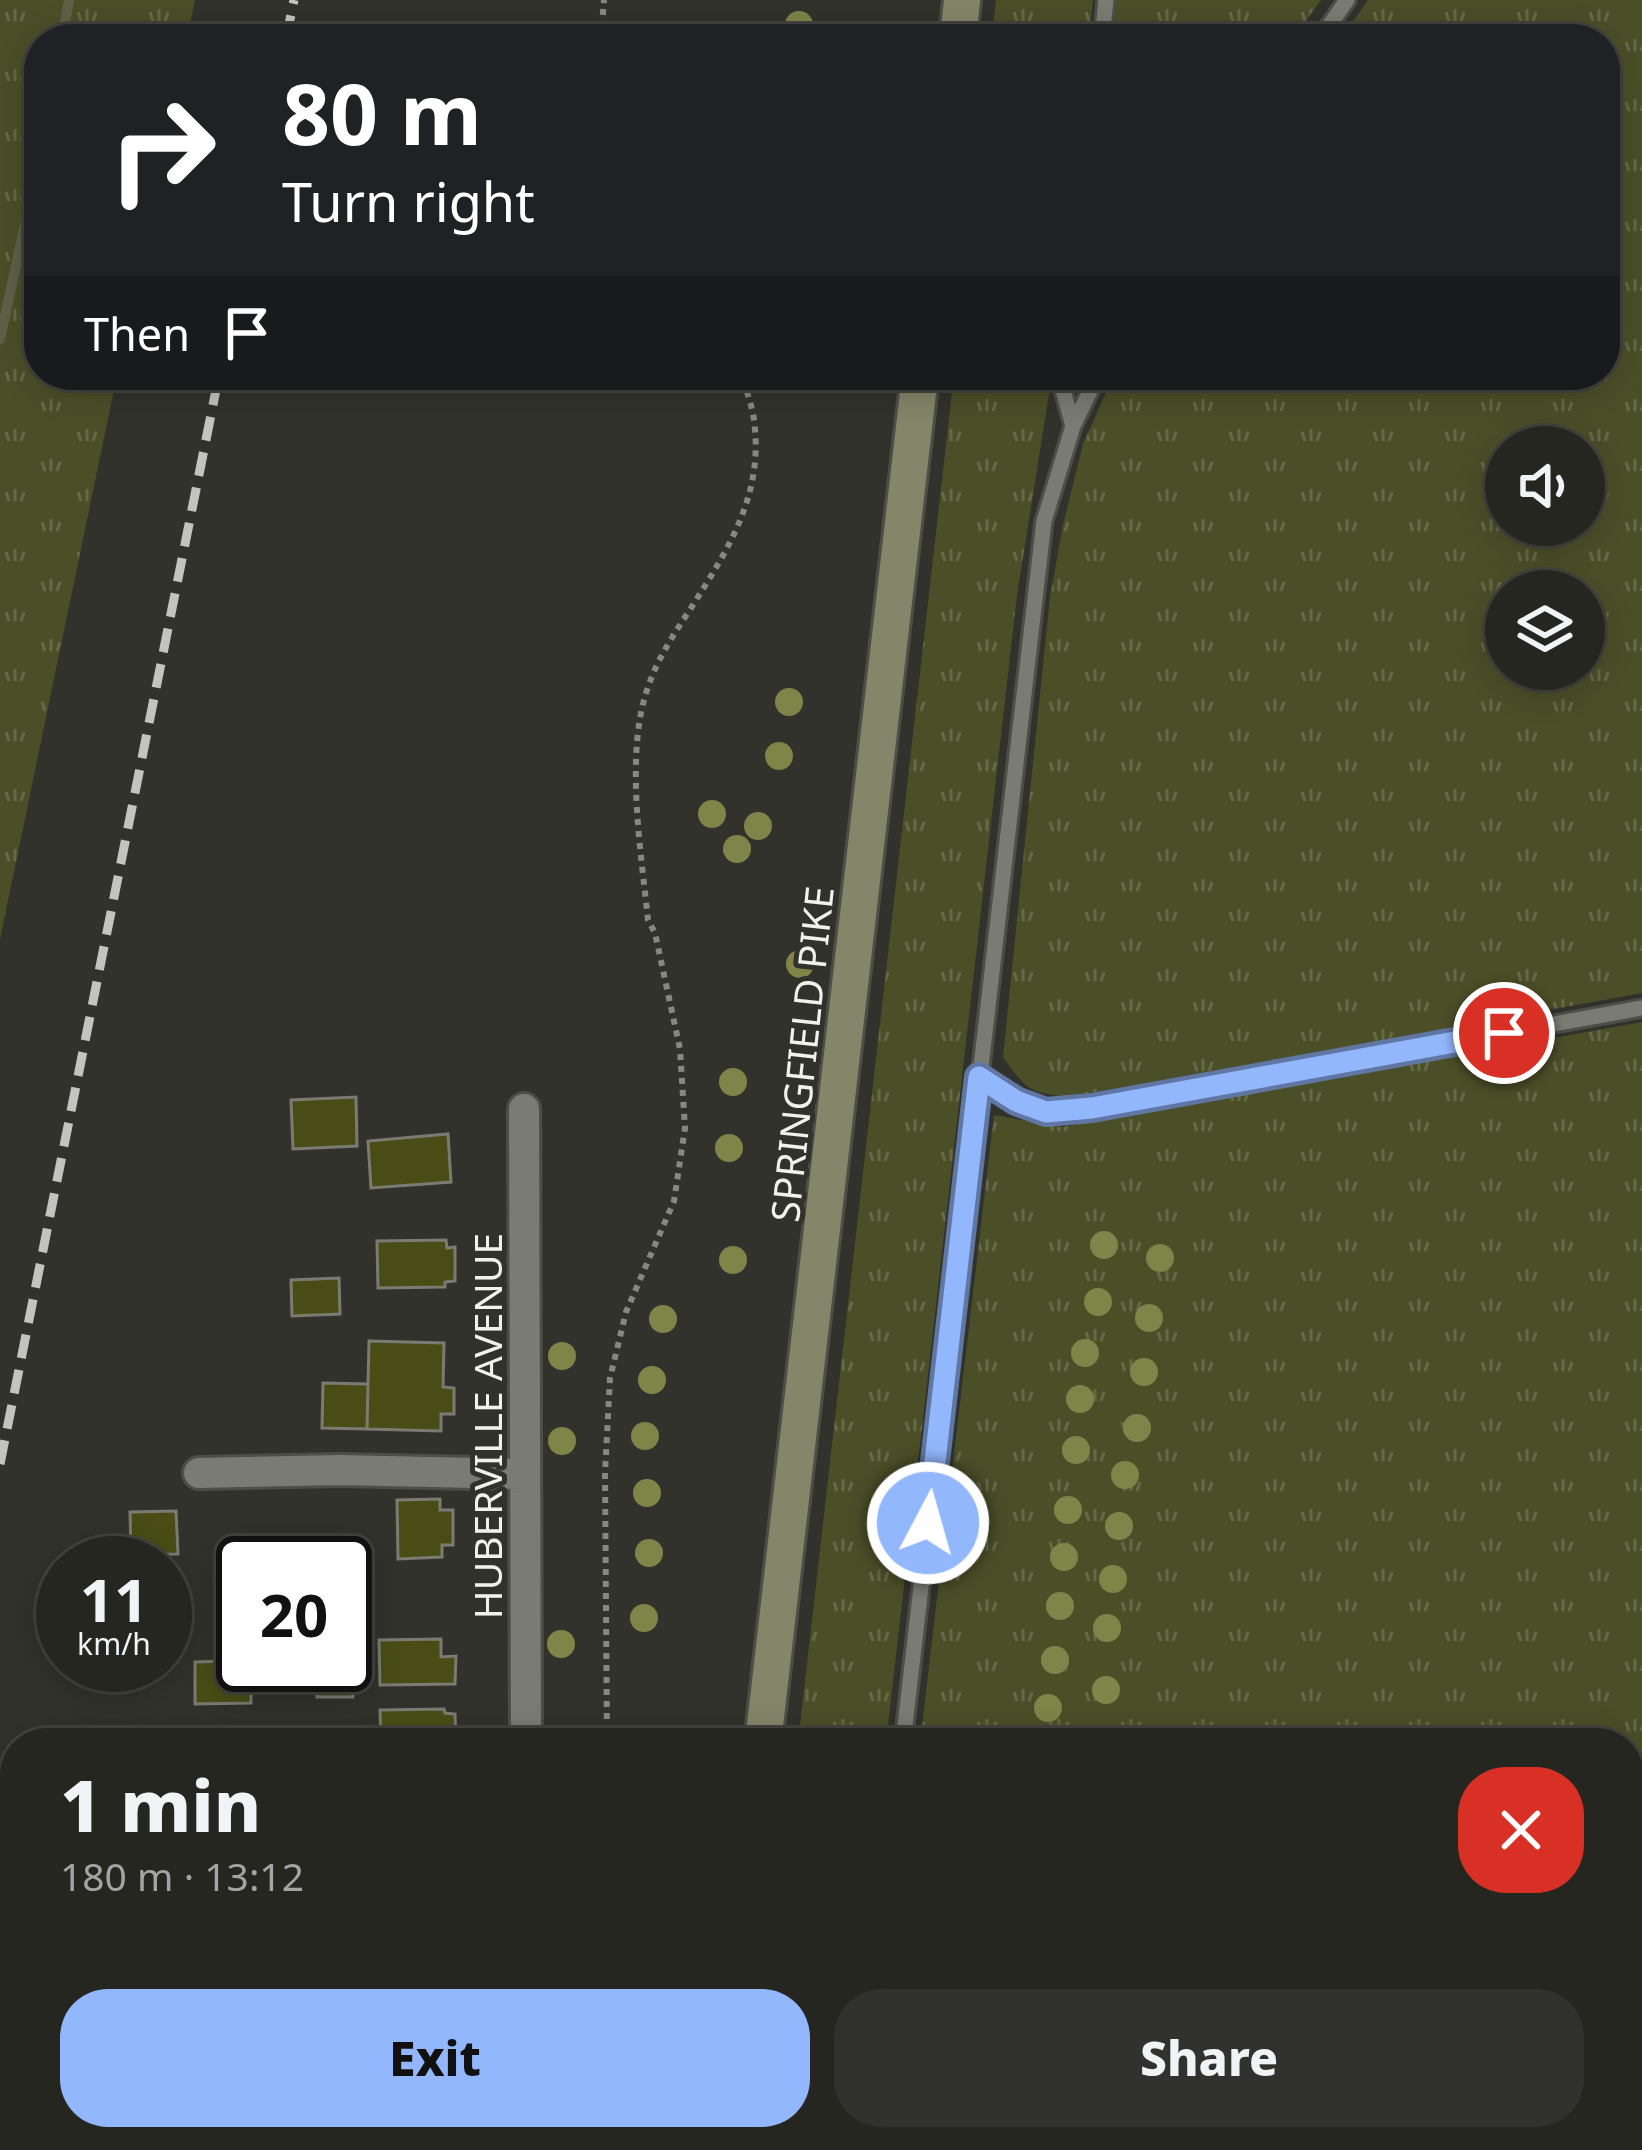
<!DOCTYPE html>
<meta charset="utf-8">
<style>
body{margin:0;font-family:"Noto Sans",sans-serif;background:#31322d;color:#f1f3f6;height:100vh;display:flex;flex-direction:column;font-size:45px;white-space:nowrap}
*{box-sizing:border-box;margin:0}
p{font-size:39px;color:#a3a5a5}
.icon{flex:none;width:66px;height:66px;fill:none;stroke:currentColor;stroke-width:2;stroke-linecap:round;stroke-linejoin:round}
.map{position:relative;flex:1;overflow:hidden}
.details{position:absolute;left:0px;top:1728px;width:1644px;height:423px;display:flex;flex-direction:column;background:#252620;border-radius:48px 48px 0 0;box-shadow:0 6px 30px #0003,0 0 0 3px #42433e}
.details>*{flex:none}
.banner{position:absolute;left:24px;top:24px;width:1596px;height:366px;border-radius:48px;box-shadow:0 6px 30px #0003,0 0 0 3px #42433e;background:#202124;color:#fff;overflow:hidden}
.buttons{position:absolute;left:1485px;top:426px;display:grid;gap:24px}
.buttons a{display:grid;place-items:center;width:120px;height:120px;border-radius:50%;background:#252620;box-shadow:0 6px 30px #0003,0 0 0 3px #42433e;font-size:60px}
.speed{position:absolute;left:36px;top:1536px;display:flex;gap:24px;font-size:60px;font-weight:700;text-align:center}
.speed>*{display:grid;place-content:center;width:156px;height:156px;border-radius:50%;background:#252620;box-shadow:0 6px 30px #0003,0 0 0 3px #42433e;line-height:1}
.speed small{font-size:30px;font-weight:400}
.speed .limit{border:6px solid #111;border-radius:18px;background:#fff;color:#111}
.pin{position:absolute;display:grid;place-items:center;width:102px;height:102px;color:#fff;margin:-51px;border:6px solid #fff;border-radius:50%;box-shadow:0 3px 12px #0007}
.me{position:absolute;width:132px;margin:-66px;rotate:6deg;stroke-linejoin:round;filter:drop-shadow(0 0 9px #0008)}
.turn{display:flex;align-items:center;gap:42px;height:252px;padding:0 60px;font-size:54px}
.turn .icon{width:156px;height:156px;stroke-width:2.5}
.turn b{display:block;font-size:84px;line-height:102px}
.then{display:flex;align-items:center;height:114px;padding:0 60px;background:#0003;gap:24px;font-size:45px}
.round{display:grid;place-items:center;flex:none;width:126px;height:126px;border-radius:48px;background:#31322d}
.headline{display:flex;align-items:center;justify-content:space-between;height:204px;padding:0 60px}
h1{font-size:72px;font-weight:800;line-height:90px}
.button{display:flex;gap:24px;margin-top:auto;padding:24px 60px}
.button a{flex:1;height:138px;border-radius:48px;background:#93b7fd;color:#111;font-size:48px;font-weight:800;line-height:138px;text-align:center}
.button a+a{background:#31322d;color:#f1f3f6}
.map>svg:first-child{display:block}
.grass{fill:url(#grass-tufts);fill-rule:evenodd}
.lines{fill:none;stroke-linecap:round;stroke-linejoin:round}
.stream{stroke:#5e6047;stroke-width:10}
.building{fill:#494d15;stroke:#7a7b72;stroke-width:3}
.lane-casing{stroke:#4d4e47;stroke-width:21}
.street-casing{stroke:#4d4e47;stroke-width:36}
.secondary-casing{stroke:#4d4e47;stroke-width:42}
.path{stroke:#888883;stroke-width:6;stroke-dasharray:6 6;stroke-linecap:butt}
.lane{stroke:#7a7b73;stroke-width:15}
.street{stroke:#7a7b73;stroke-width:30}
.secondary{stroke:#838668;stroke-width:36}
.rail{stroke:#c3c3bf;stroke-width:9;stroke-dasharray:24 12;stroke-linecap:butt}
.tree{fill:#7f8449}
.route-casing{stroke:#6077a4;stroke-width:30}
.route{stroke:#93b7fd;stroke-width:21}
.labels{text-anchor:middle;dominant-baseline:central;stroke-width:10;stroke-linejoin:round;paint-order:stroke}
.street-label{font-size:39px;fill:#f1f1ed;stroke:#31322b}
</style>
<div class="map">
<svg width="1642" height="2150" viewBox="0 0 1642 2150">
<defs>
<pattern id="grass-tufts" width="24" height="20" patternUnits="userSpaceOnUse" patternTransform="scale(3)"><rect width="24" height="20" fill="#4b4f28"/><path d="M3 7l-1-3M5 7V3M7 7l1-3M15 17l-1-3M17 17v-4M19 17l1-3" fill="none" stroke="#656948"/></pattern>
</defs>
<rect width="100%" height="100%" fill="#31322b"/>
<path class="grass" d="M0 0H195L187 39H39V375H117L0 939Z
M996 0H1093L1089 39H992Z
M1115 0H1321L1293 39H1111Z
M1368 0H1642V993L1069 1097C1028 1092 1027 1090 1003 1057L1050 597 1063 525 1083 444 1114 375H1605V39H1341ZM1506 447H1584V525H1506ZM1506 591H1584V669H1506Z
M954 375H1052L1017 595 886 1743H798Z
M1642 1022V2150H1051L1025 2136H1629V1743H920L994 1115 1062 1127Z"/>
<g class="lines">
<path class="stream" d="M62 39 69 0
M0 339 39 160"/>
</g>
<path class="building" d="M356 1097 357 1146 293 1149 291 1100Z
M448 1134 451 1182 371 1188 368 1141Z
M446 1240 447 1248 455 1247V1281L445 1282V1287L378 1288 377 1241Z
M339 1278 340 1314 292 1316 291 1280Z
M369 1341 444 1343 443 1387 454 1388V1414H441V1431L367 1429Z
M323 1383 368 1384 367 1429 322 1428Z
M440 1499V1510H453V1545H442V1557L398 1559 397 1500Z
M176 1511 178 1554 131 1555 130 1512Z
M441 1639V1657L456 1656 455 1684 380 1685 379 1640Z
M224 1645H243V1665H251V1703L195 1704V1662L224 1661Z
M317 1676H352L353 1697H317Z
M444 1709 445 1713 455 1714 456 1743H381L380 1710Z
M327 1731 328 1743H289V1732Z"/>
<g class="lines">
<g class="lane-casing">
<path id="lane" d="M1102 39 1106 0
M1320 39 1347 0
M1065 375 1063 390 1073 426
M979 1077 1016 1101 1046 1112 1092 1108 1642 1008
M903 1743 1044 521 1073 426 1098 375"/>
</g>
<g class="street-casing">
<path id="street" d="M524 1109 526 1743
M199 1473 340 1470 525 1474
M528 2136V2150
M867 2136 936 2143 959 2150"/>
</g>
<g class="secondary-casing">
<path id="secondary" d="M958 39 962 0
M763 1743 920 375
M716 2150 717 2136
M848 2150 872 2137"/>
</g>
<path class="path" d="M601 39 604 0
M607 1743 605 1473 610 1378 626 1312 674 1201 685 1128 680 1049 655 933 648 920C641 851 625 756 647 690 657 659 674 634 691 608 729 548 764 494 754 420 752 405 746 390 742 375
M638 2150 641 2136"/>
<use href="#lane" class="lane"/>
<use href="#street" class="street"/>
<use href="#secondary" class="secondary"/>
<path class="rail" d="M286 39 294 0
M0 1464 219 375"/>
</g>
<g class="tree">
<circle cx="799" cy="25" r="14"/>
<circle cx="789" cy="702" r="14"/>
<circle cx="779" cy="756" r="14"/>
<circle cx="712" cy="814" r="14"/>
<circle cx="758" cy="826" r="14"/>
<circle cx="737" cy="849" r="14"/>
<circle cx="800" cy="964" r="14"/>
<circle cx="733" cy="1082" r="14"/>
<circle cx="729" cy="1148" r="14"/>
<circle cx="1104" cy="1245" r="14"/>
<circle cx="1160" cy="1258" r="14"/>
<circle cx="733" cy="1260" r="14"/>
<circle cx="1098" cy="1302" r="14"/>
<circle cx="1149" cy="1318" r="14"/>
<circle cx="663" cy="1319" r="14"/>
<circle cx="1085" cy="1353" r="14"/>
<circle cx="562" cy="1356" r="14"/>
<circle cx="1144" cy="1372" r="14"/>
<circle cx="652" cy="1380" r="14"/>
<circle cx="1080" cy="1399" r="14"/>
<circle cx="1137" cy="1428" r="14"/>
<circle cx="645" cy="1436" r="14"/>
<circle cx="562" cy="1441" r="14"/>
<circle cx="1076" cy="1450" r="14"/>
<circle cx="1125" cy="1475" r="14"/>
<circle cx="647" cy="1493" r="14"/>
<circle cx="1068" cy="1510" r="14"/>
<circle cx="1119" cy="1526" r="14"/>
<circle cx="649" cy="1553" r="14"/>
<circle cx="1064" cy="1557" r="14"/>
<circle cx="1113" cy="1579" r="14"/>
<circle cx="1060" cy="1606" r="14"/>
<circle cx="644" cy="1618" r="14"/>
<circle cx="1107" cy="1628" r="14"/>
<circle cx="561" cy="1644" r="14"/>
<circle cx="1055" cy="1660" r="14"/>
<circle cx="1106" cy="1690" r="14"/>
<circle cx="1048" cy="1708" r="14"/>
</g>
<g class="lines">
<g class="route-casing">
<path id="route" d="M928 1523 979 1077 1016 1101 1046 1112 1092 1108 1504 1033"/>
</g>
<use href="#route" class="route"/>
</g>
<g class="labels">
<g class="street-label">
<text transform="translate(801 1054) rotate(-84)">SPRINGFIELD PIKE</text>
<text transform="translate(486 1426) rotate(-90)">HUBERVILLE AVENUE</text>
</g>
</g>
</svg>
<div class="buttons">
<a><svg class="icon" aria-label="sound" viewBox="0 0 24 24"><path d="M4 9h4l5-4v14l-5-4H4zM17 9q2 3 0 6"/></svg></a>
<a><svg class="icon" aria-label="layers" viewBox="0 0 24 24"><path d="M12 4l9 5-9 5-9-5zM3 14l9 5 9-5"/></svg></a>
</div>
<div class="speed"><div>11<small>km/h</small></div><div class="limit">20</div></div>
<div class="pin" style="left:1504px;top:1033px;background:#d93025"><svg class="icon" aria-label="arrive" viewBox="0 0 24 24"><path d="M6 21V4h12l-3 4 3 4H6"/></svg></div>
<svg class="me" style="left:928px;top:1523px" viewBox="-20 -20 40 40"><circle r="17" fill="#93b7fd" stroke="#fff" stroke-width="3"/><path d="M0-11L8 9 0 5-8 9z" fill="#fff"/></svg>
<div class="banner">
<div class="turn"><svg class="icon" aria-label="right" viewBox="0 0 24 24"><path d="M7 20v-9h11M14 6l5 5-5 5"/></svg><div><b>80 m</b>Turn right</div></div>
<div class="then">Then<svg class="icon" aria-label="arrive" viewBox="0 0 24 24"><path d="M6 21V4h12l-3 4 3 4H6"/></svg></div>
</div>
<section class="details">
<div class="headline"><div><h1>1 min</h1><p>180 m · 13:12</p></div><a class="round" style="background:#d93025;color:#fff"><svg class="icon" aria-label="close" viewBox="0 0 24 24"><path d="M6 6l12 12M18 6L6 18"/></svg></a></div>
<div class="button"><a>Exit</a><a>Share</a></div>
</section>
</div>
